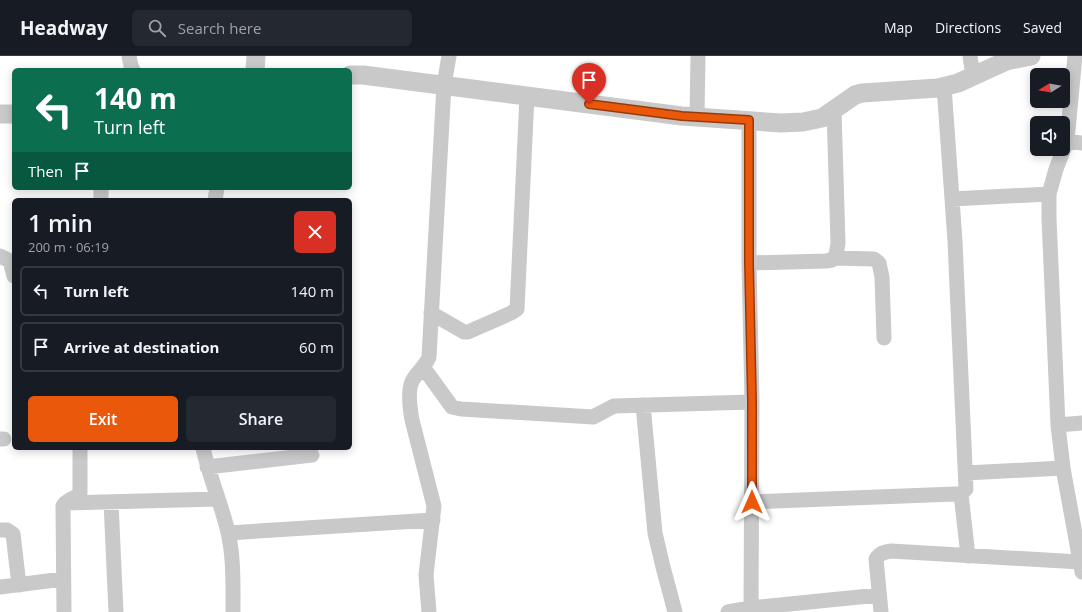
<!DOCTYPE html>
<meta charset="utf-8">
<style>
body{margin:0;font-family:"Open Sans",sans-serif;background:#242831;color:#f1f3f6;height:100vh;display:flex;flex-direction:column;font-size:15px;white-space:nowrap}
*{box-sizing:border-box;margin:0}
p{font-size:13px;color:#9ea1a6}
.icon{flex:none;width:22px;height:22px;fill:none;stroke:currentColor;stroke-width:2;stroke-linecap:round;stroke-linejoin:round}
.map{position:relative;flex:1;overflow:hidden}
.details{position:absolute;left:12px;top:142px;width:340px;height:252px;display:flex;flex-direction:column;background:#171b24;border-radius:6px;box-shadow:0 2px 10px #0003}
.details>*{flex:none}
.guide{position:absolute;left:12px;top:12px;width:340px;height:122px;border-radius:6px;box-shadow:0 2px 10px #0003;background:#0b6e4f;color:#fff;overflow:hidden}
.needle{width:26px;rotate:259deg}
.fabs{position:absolute;left:1030px;top:12px;display:grid;gap:8px}
.fabs a{display:grid;place-items:center;width:40px;height:40px;border-radius:6px;background:#171b24;box-shadow:0 2px 10px #0003;font-size:20px}
.pin{position:absolute;display:grid;place-items:center;width:34px;height:34px;color:#fff;margin:-41px -17px;border-radius:50% 50% 50% 0;rotate:-45deg;box-shadow:0 0 4px #0007}
.pin .icon{rotate:45deg}
.me{position:absolute;width:44px;margin:-22px;rotate:0deg;stroke-linejoin:round;filter:drop-shadow(0 0 3px #0008)}
.turn{display:flex;align-items:center;gap:14px;height:84px;padding:0 16px;font-size:18px}
.turn .icon{width:52px;height:52px;stroke-width:2.5}
.turn b{display:block;font-size:28px;line-height:34px}
.then{display:flex;align-items:center;height:38px;padding:0 16px;background:#0003;gap:8px;font-size:15px}
.round{display:grid;place-items:center;flex:none;width:42px;height:42px;border-radius:6px;background:#242831}
.overview{display:flex;align-items:center;justify-content:space-between;height:68px;padding:0 16px}
h1{font-size:24px;font-weight:600;line-height:30px}
.action{display:flex;gap:8px;margin-top:auto;padding:8px 16px}
.action a{flex:1;height:46px;border-radius:6px;background:#ea580c;color:#fff;font-size:16px;font-weight:600;line-height:46px;text-align:center}
.action a+a{background:#242831;color:#f1f3f6}
ul{padding:0;list-style:none}
li{display:flex;align-items:center;gap:12px;height:50px;margin:0 8px 6px;padding:0 8px;border:2px solid #363941;border-radius:6px}
li div{flex:1}
li b{display:block;font-size:15px}
li em{font-style:normal}
header{display:flex;align-items:center;gap:24px;box-sizing:border-box;height:56px;padding:0 20px;background:#171b24;border-bottom:1px solid #363941}
header strong{font-size:19px}
nav{display:flex;gap:22px;margin-inline-start:auto;font-size:14px}
.search{width:280px;height:36px;background:#242831;display:flex;align-items:center;gap:10px;box-sizing:border-box;padding:0 14px;border-radius:6px;color:#9ea1a6;font-size:15px}
.map>svg:first-child{display:block}
.lines{fill:none;stroke-linecap:round;stroke-linejoin:round}
.minor{stroke:#c9c9c9;stroke-width:15}
.tertiary{stroke:#c9c9c9;stroke-width:19}
.route-casing{stroke:#983908;stroke-width:10}
.route{stroke:#ea580c;stroke-width:7}
</style>
<header>
<strong>Headway</strong>
<div class="search"><svg class="icon" aria-label="search" viewBox="0 0 24 24"><circle cx="10" cy="10" r="6"/><path d="M15 15l6 6"/></svg>Search here</div>
<nav><a>Map</a><a>Directions</a><a>Saved</a></nav>
</header>
<div class="map">
<svg width="1082" height="556" viewBox="0 0 1082 556">
<rect width="100%" height="100%" fill="#fff"/>
<g class="lines">
<path class="minor" d="M129 0 131 10 133 14
M970 0 973 20
M1075 0 1067 85 1056 113 1049 138V163L1058 369 1063 412 1082 516
M697 61 698 0
M749 64V207L752 346 751 556
M1067 85 1082 87
M101 132V144
M952 143 1049 138
M215 144 217 132
M0 200 10 205 14 220
M834 202 874 203 879 207 882 221 884 282
M749 207 826 205 832 204 836 199 838 187 834 54
M431 257 464 276H468L511 257 517 253 527 40
M423 311 452 351 461 353 593 361 614 350 752 346
M643 349 655 477 663 511 675 556
M1058 369 1082 367
M0 383H4
M203 392C209 419 220 445 227 472 234 499 233 528 233 556
M207 411 312 399
M966 417 1063 412
M961 438 968 500
M111 446 116 556
M752 446 955 438H961L966 433 955 185 944 30
M65 447 218 443
M0 474H7L13 478 19 529
M228 477 433 464
M0 531 63 523
M64 556 63 450C66 443 76 443 80 437V392
M429 556 426 519 434 450 412 364C410 353 407 331 414 322 419 315 426 309 429 301L444 29 449 0
M728 556 750 552 879 539
M881 556 876 503C880 497 884 496 891 495L1080 506"/>
<path class="tertiary" d="M255 14 256 0
M350 19H363L682 60 781 67 803 66 822 62 855 39 862 37 938 32 958 27 1006 5 1031 0
M0 58H14"/>
</g>
<g class="lines">
<g class="route-casing">
<path id="route" d="M589 48 682 60 749 64V207L752 346V446"/>
</g>
<use href="#route" class="route"/>
</g>
</svg>
<div class="fabs">
<a><svg class="needle" viewBox="-14 -14 28 28"><path d="M0-13l5 13h-10z" fill="#e53935"/><path d="M0 13l5-13h-10z" fill="#9ea1a6"/></svg></a>
<a><svg class="icon" aria-label="sound" viewBox="0 0 24 24"><path d="M4 9h4l5-4v14l-5-4H4zM17 9q2 3 0 6"/></svg></a>
</div>
<div class="pin" style="left:589px;top:48px;background:#d93025"><svg class="icon" aria-label="arrive" viewBox="0 0 24 24"><path d="M6 21V4h12l-3 4 3 4H6"/></svg></div>
<svg class="me" style="left:752px;top:446px" viewBox="-20 -20 40 40"><path d="M0-17L14 15 0 8-14 15z" fill="#ea580c" stroke="#fff" stroke-width="4"/></svg>
<div class="guide">
<div class="turn"><svg class="icon" aria-label="left" viewBox="0 0 24 24"><path d="M17 20v-9H6M10 6l-5 5 5 5"/></svg><div><b>140 m</b>Turn left</div></div>
<div class="then">Then<svg class="icon" aria-label="arrive" viewBox="0 0 24 24"><path d="M6 21V4h12l-3 4 3 4H6"/></svg></div>
</div>
<section class="details">
<div class="overview"><div><h1>1 min</h1><p>200 m · 06:19</p></div><a class="round" style="background:#d93025;color:#fff"><svg class="icon" aria-label="close" viewBox="0 0 24 24"><path d="M6 6l12 12M18 6L6 18"/></svg></a></div>
<ul>
<li><svg class="icon" aria-label="left" viewBox="0 0 24 24"><path d="M17 20v-9H6M10 6l-5 5 5 5"/></svg><div><b>Turn left</b></div><em>140 m</em></li>
<li><svg class="icon" aria-label="arrive" viewBox="0 0 24 24"><path d="M6 21V4h12l-3 4 3 4H6"/></svg><div><b>Arrive at destination</b></div><em>60 m</em></li>
</ul>
<div class="action"><a>Exit</a><a>Share</a></div>
</section>
</div>
